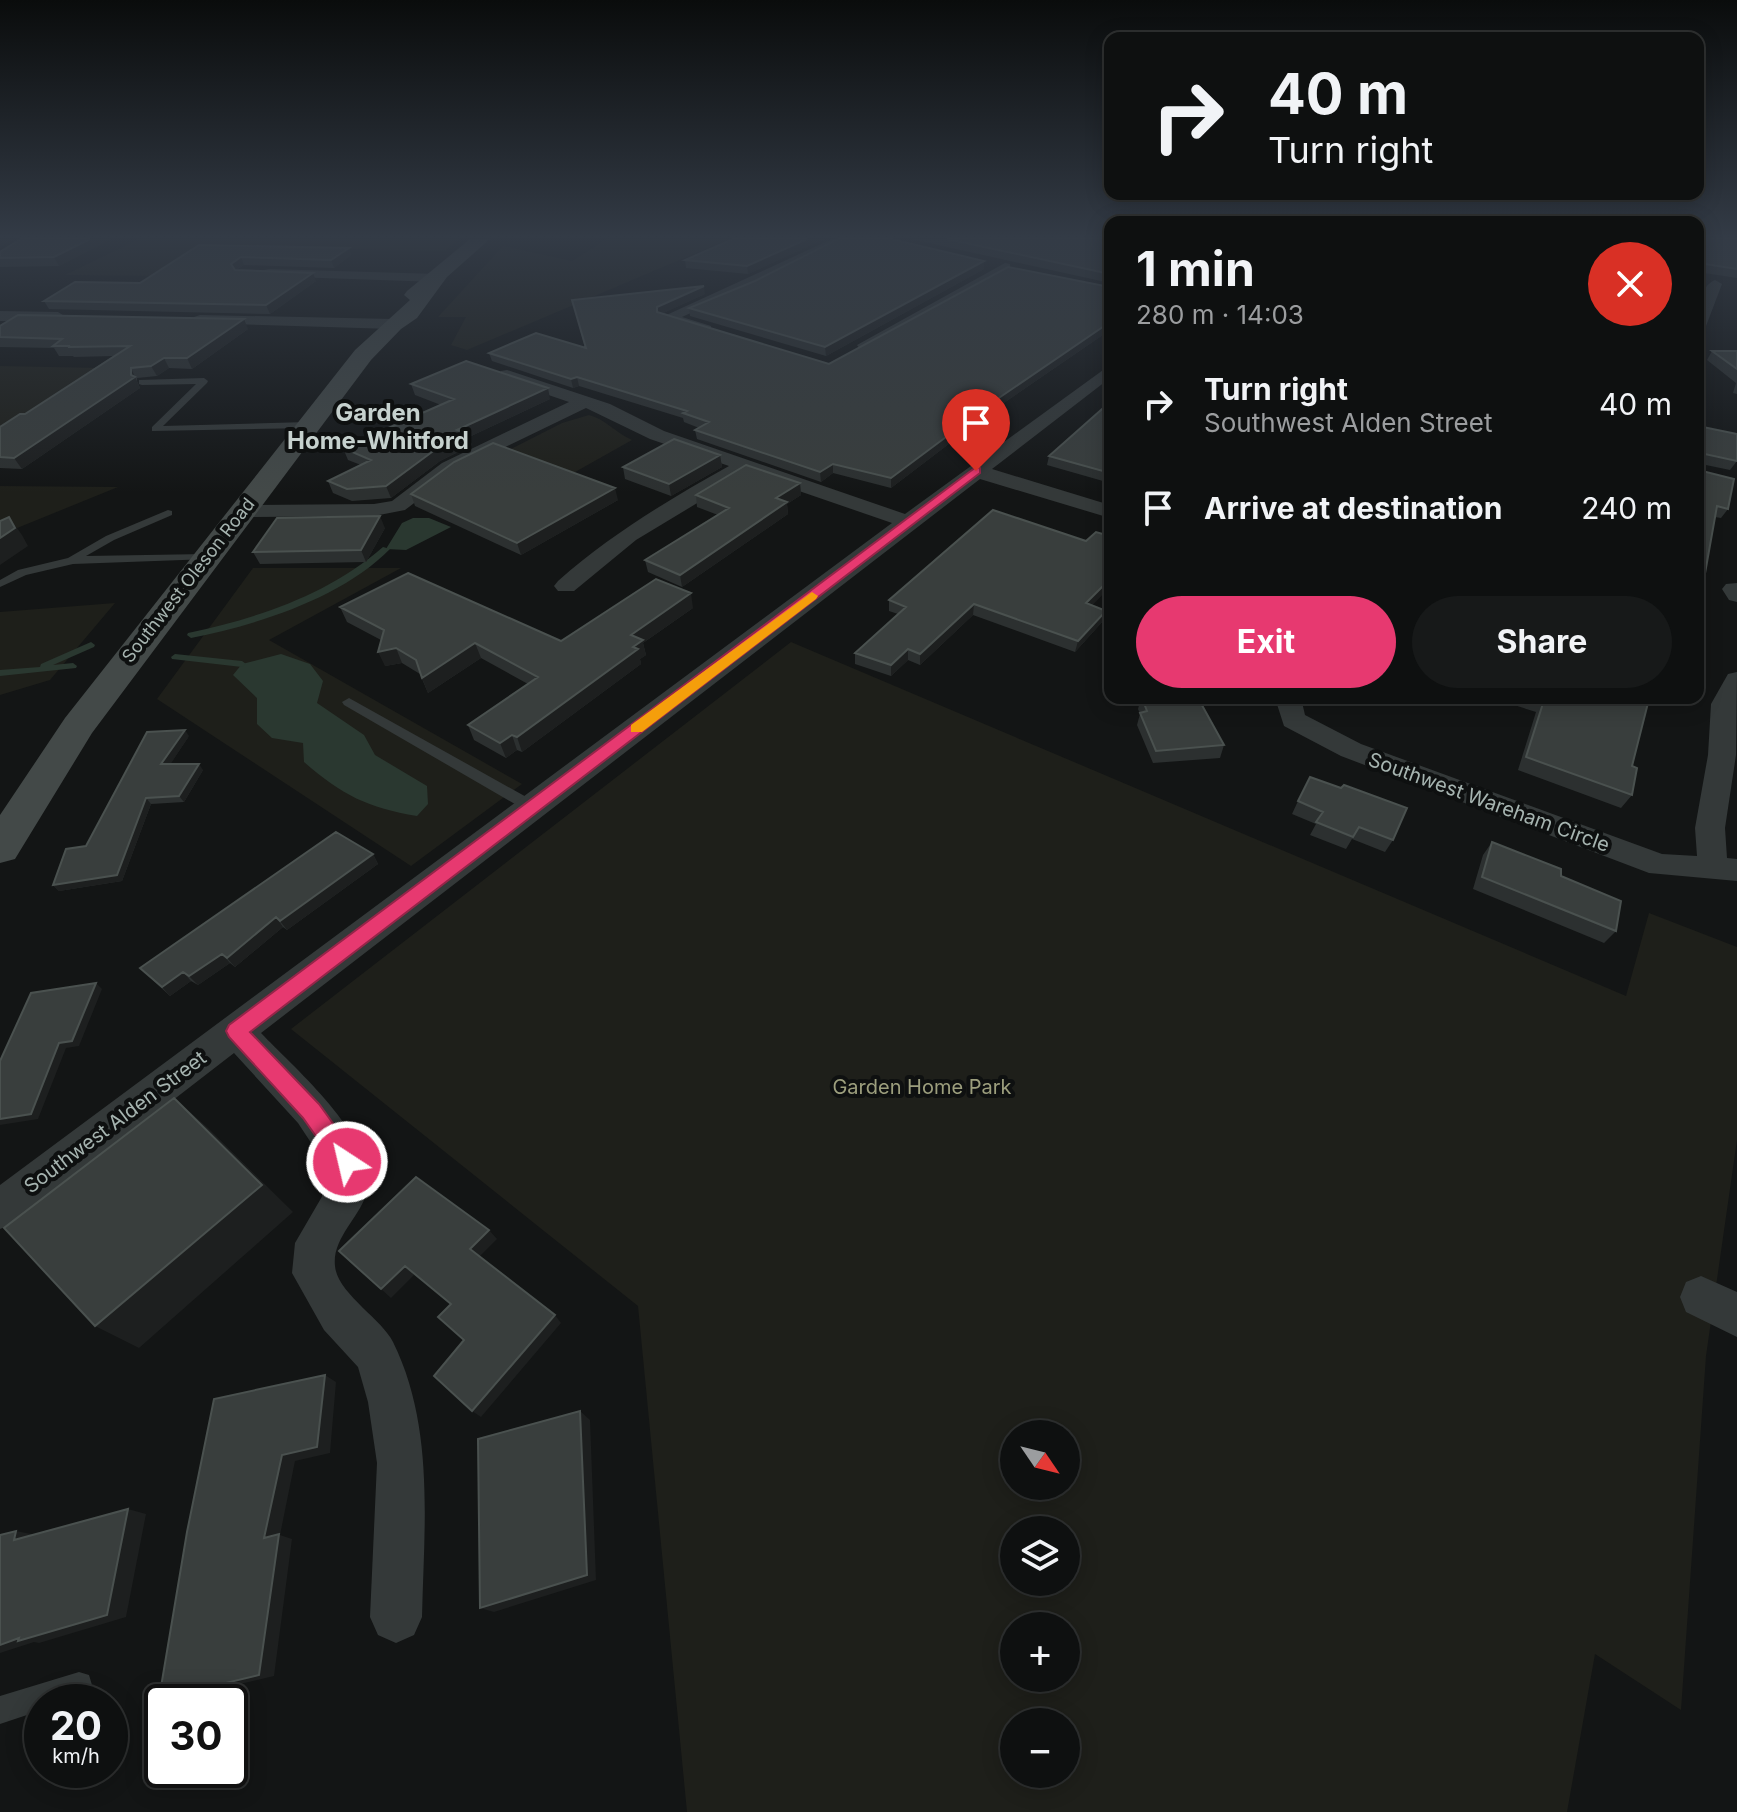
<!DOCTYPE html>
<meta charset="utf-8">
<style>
body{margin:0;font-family:Inter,sans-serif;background:#171919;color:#f1f3f6;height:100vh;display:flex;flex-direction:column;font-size:30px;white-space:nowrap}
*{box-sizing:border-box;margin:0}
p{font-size:26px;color:#9b9d9f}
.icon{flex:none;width:44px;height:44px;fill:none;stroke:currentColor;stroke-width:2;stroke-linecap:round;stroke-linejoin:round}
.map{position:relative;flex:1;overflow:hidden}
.side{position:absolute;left:1104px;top:216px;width:600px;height:488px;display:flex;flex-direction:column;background:#0e1010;border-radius:16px;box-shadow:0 4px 20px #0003,0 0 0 2px #2e3030}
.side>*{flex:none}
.banner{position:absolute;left:1104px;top:32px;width:600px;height:168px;border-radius:16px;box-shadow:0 4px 20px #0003,0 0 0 2px #2e3030;background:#0e1010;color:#f1f3f6;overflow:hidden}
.needle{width:52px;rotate:125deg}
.tools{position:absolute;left:1000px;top:1420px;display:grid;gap:16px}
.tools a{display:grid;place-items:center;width:80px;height:80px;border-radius:50%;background:#0e1010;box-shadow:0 4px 20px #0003,0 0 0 2px #2e3030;font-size:40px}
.speed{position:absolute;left:24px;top:1684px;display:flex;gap:16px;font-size:40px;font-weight:700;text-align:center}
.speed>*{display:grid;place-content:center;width:104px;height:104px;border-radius:50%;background:#0e1010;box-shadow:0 4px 20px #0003,0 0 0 2px #2e3030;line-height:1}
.speed small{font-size:20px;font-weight:400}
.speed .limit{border:4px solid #111;border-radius:12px;background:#fff;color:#111}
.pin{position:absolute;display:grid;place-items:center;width:68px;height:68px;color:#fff;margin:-82px -34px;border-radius:50% 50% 50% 0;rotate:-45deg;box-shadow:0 0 8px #0007}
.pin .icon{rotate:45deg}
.me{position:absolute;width:88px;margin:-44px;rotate:325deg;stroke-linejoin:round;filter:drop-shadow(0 0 6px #0008)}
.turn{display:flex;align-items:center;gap:28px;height:168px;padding:0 32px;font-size:36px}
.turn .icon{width:104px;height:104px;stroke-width:2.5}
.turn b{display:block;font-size:56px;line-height:68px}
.round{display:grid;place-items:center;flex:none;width:84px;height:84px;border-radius:42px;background:#171919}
.summary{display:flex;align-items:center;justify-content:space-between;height:136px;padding:0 32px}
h1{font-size:48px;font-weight:700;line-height:60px}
.primary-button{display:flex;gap:16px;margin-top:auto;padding:16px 32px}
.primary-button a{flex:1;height:92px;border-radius:48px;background:#e73970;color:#fff;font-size:32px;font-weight:700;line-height:92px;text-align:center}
.primary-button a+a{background:#171919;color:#f1f3f6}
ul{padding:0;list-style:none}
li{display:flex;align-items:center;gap:24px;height:104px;padding:0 32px}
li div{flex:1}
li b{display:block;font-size:30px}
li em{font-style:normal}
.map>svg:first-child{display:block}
.green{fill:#1e1f1a;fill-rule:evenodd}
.water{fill:#2a3830}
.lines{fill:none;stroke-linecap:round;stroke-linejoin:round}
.stream{fill:#2a3830;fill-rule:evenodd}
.lane{fill:#343939;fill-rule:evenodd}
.street{fill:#343939;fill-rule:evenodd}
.secondary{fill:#434948;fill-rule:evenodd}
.wall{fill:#2c3030}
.shaded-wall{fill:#1d1f1f}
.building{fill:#393e3d;stroke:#4a514f;stroke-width:2}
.route{fill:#e73970;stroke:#962549;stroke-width:2}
.slow{fill:#f59e0b}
.labels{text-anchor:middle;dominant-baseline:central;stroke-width:8;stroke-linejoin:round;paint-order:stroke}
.far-street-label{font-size:18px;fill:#a6b4b0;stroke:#0e1010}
.street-label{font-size:20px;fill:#a6b4b0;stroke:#0e1010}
.park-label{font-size:20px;fill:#9c9e7d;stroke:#0e1010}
.far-district-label{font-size:24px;font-weight:bold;fill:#c6d1ce;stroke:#0e1010}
</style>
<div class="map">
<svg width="1737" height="1812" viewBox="0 0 1737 1812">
<rect width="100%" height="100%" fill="#131515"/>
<path class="green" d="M139 239H459L445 251 208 246 157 276 65 275Z
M607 239H729L467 350 451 345 466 317H438L503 246 572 261Z
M0 366 102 368 0 430Z
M589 415C605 419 616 433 632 440L568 476 505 452 562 423Z
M0 486 118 487 0 535Z
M253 568H401L269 640 522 784 411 866 157 699Z
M115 603 50 680 0 695V612Z
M791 642 1626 996 1649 913 1737 947V1140L1706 1356 1681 1710 1595 1654 1567 1812H687L638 1306 291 1029ZM1014 1434H1066V1486H1014ZM1014 1530H1066V1582H1014ZM1014 1626H1066V1678H1014ZM1014 1722H1066V1774H1014Z"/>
<path class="water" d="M413 518H429L451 527 406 550 386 549 402 523Z
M281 654 310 664 323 681 317 703 364 735 375 755 427 786 428 804 417 816C368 808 342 795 304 762L303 743 272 738 257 724V698L233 675 242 664Z"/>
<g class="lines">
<path class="stream" d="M383 547 390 549C342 598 257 625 191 638L187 635 188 633C258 618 328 595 383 547Z
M91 642 95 645 94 647 53 665 73 663 77 666 76 668 0 676V670L40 667 41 664Z
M175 654 242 661 246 664 242 667 172 659 171 657Z"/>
<path class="lane" d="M204 378 208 381 207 383 163 426 307 422 312 425 307 428 152 431V427L196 384 142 385 139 384V380Z
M168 510 172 511V515L114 540 86 556 206 554 210 555V559L73 564 26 575 0 587V580L18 570 68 558 106 536Z
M349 698 537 803 539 807 537 811H527L344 705 342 702Z
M79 1672 89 1675 92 1685 89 1695 68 1702H42V1710L0 1724V1696Z"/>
<path class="street" d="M832 239H850L682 317 711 326V332H699L660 318Z
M1005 263 1010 264V270L871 348H859L857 345Z
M269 269 438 274 445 278 438 282 264 276V270Z
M1715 280 1722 284 1706 326 1698 331C1698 314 1698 287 1715 280Z
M0 311 58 312 66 317 58 322 0 321Z
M200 315 393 319 401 324 393 329 194 323V317Z
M1110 365V378L992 469 1110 505V518L980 479 261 1033C294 1068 382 1142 366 1195 358 1219 332 1239 335 1266 337 1293 382 1319 393 1342 435 1427 424 1526 422 1617L414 1635 396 1643 378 1635 370 1617 377 1463 368 1402 358 1367 324 1330 292 1273 295 1243 327 1188V1167L298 1123 234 1053 14 1223 0 1229V1185L892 523 747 473 636 540 574 591H558L554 586 558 581C610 535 668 500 729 466L650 439 586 408 456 471 405 510 374 516 241 517 231 511 241 505 374 504 392 501 442 463 569 402 501 379 498 375 501 371 507 370 610 404 664 431 905 514Z
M1737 583V602L1729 600 1722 589 1726 584Z
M1737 672 1736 755 1725 828 1727 858 1737 859V881L1649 873 1341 756 1284 726 1275 698H1301L1305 715 1361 744 1662 854 1697 856 1695 828 1708 755 1711 704 1728 674Z
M1701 1276 1737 1292V1337L1686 1312 1680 1297 1686 1282Z"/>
<path class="secondary" d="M470 239H490L447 277 417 318 401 329 371 360 92 733 15 859 0 863V815L65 718 355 350 410 300 404 295 407 291Z"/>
</g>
<path class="wall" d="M111 239 59 266 0 267V252Z
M824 239 748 274 686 268 685 260Z
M911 239H1110V283Z
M1698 239H1737V278L1698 272Z
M199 245 349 248 351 255 334 268 244 265 236 270 316 281 270 314 49 309 44 301 140 283Z
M984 261V269L826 356 690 316 689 308 755 281Z
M1110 287V330L992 411 891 488 833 473 821 482 697 439 695 430 699 428 684 422 683 418 579 386 573 388 492 361 489 353 585 348 572 300 705 294 663 313 829 364Z
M0 326 248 329 192 369 169 368 157 376 137 378V381L140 388 22 469 0 468V427L25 414 113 356 74 357 73 356H59L54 348 0 347Z
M1712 351H1737V394L1733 393 1736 383 1707 360Z
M411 384 550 399 469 437 472 445 440 461 391 498 352 501 333 493 328 481 361 465 348 460 343 448 441 405 415 395Z
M1110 402V483L1047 465 1049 456Z
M1698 426 1737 461 1730 470 1701 464 1702 471 1728 509 1721 518 1715 517 1701 596 1698 599Z
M720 455 722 467 671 496 625 479 623 467Z
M800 483 801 495 787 504 788 514 682 587 648 572 645 560 718 515 697 507 696 495Z
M411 494 618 500 521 555 415 506Z
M385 528 366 562 260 564 253 552Z
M889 600 1092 606 1106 611 1103 621 1075 652 973 615 920 665 908 660 891 676 855 664V653L898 614 889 611Z
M340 607 561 641 693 608 643 643 646 655 640 659 641 664 522 752 517 750 506 758 474 740 468 725 528 684 481 658 428 693 420 674 402 663 385 666 381 640 347 622Z
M1141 698H1199L1224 745 1220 758 1153 763 1137 725 1140 714 1138 709Z
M1511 698H1631L1632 795 1621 808 1518 770 1536 712 1508 703Z
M189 736 170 764 203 770 184 802 151 804 122 881 59 891 53 885 86 846Z
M1298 801 1393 840 1385 852 1352 839 1346 849 1310 835 1316 824 1292 814Z
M1492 842 1561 876 1616 931 1604 943 1473 889 1483 855Z
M373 854 378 864 287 930 283 927 235 967 230 963 198 985 191 981 170 996 140 968Z"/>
<path class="shaded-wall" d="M0 239H13L0 247Z
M90 239H111L59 266 54 257Z
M807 239H824L748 274 747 266Z
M349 248 351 255 334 268 331 260Z
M241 257 244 265 234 271 231 264Z
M984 261V269L826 356 825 347Z
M313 273 316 281 270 314 266 305Z
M704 286 705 294 659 315 657 312V307Z
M244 319 248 329 192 369 187 358Z
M1110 322V330L992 411 891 488V478L993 402Z
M164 358 169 368 157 376 151 366Z
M131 368 140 388 22 469 14 458 131 375Z
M577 377 579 386 573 388 571 379Z
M548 388 550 399 469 437 472 445 440 461 391 498 386 486 457 430Z
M720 455 722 467 671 496 669 484Z
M833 464V473L821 482 820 472Z
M800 483 801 495 787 504 788 514 682 587 680 575 776 498Z
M615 488 618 500 521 555 517 543Z
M380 516 385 528 366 562 361 550Z
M9 517 22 535 28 546 0 565V538Z
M1110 579V587L1084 614 1086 603Z
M691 593 693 608 643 643 646 655 640 659 641 664 522 752 517 737 631 635Z
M974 604 973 615 920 665V654Z
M1106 611 1103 621 1075 652 1078 641Z
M475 643 481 658 428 693 422 678Z
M396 648 402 663 385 666 378 652Z
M908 649V660L891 676V665Z
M185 730 189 736 166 771 161 764Z
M512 735 517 750 506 758 500 743Z
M199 764 203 770 184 802 179 796Z
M146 798 151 804 122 881 59 891 53 885Z
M373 854 378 864 287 930 280 921Z
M276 917 283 927 235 967 227 958Z
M222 954 230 963 198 985 189 976Z
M183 972 191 981 170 996 162 987Z
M96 983 102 989 79 1046 66 1048 38 1119 0 1125V1119L59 1043Z
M174 1098 208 1128 293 1212 139 1348 95 1326Z
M489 1230 497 1239 478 1258 470 1249Z
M405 1266 414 1275 391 1298 381 1289Z
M555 1315 561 1323 481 1417 472 1411Z
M325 1375 336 1382 330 1453 295 1461 280 1535 292 1539 274 1676 177 1699H159L264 1538 282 1455Z
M580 1411 590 1420 596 1580 494 1612 480 1608Z
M128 1509 146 1514 126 1617 39 1643 34 1642 0 1653V1645Z
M16 1531 36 1535 14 1540Z"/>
<path class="building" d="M21 239H90L54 257 0 258V252Z
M733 239H807L747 266 685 260Z
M838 239H891L984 261 825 347 689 308 755 281Z
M947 239H1110V274Z
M1698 239H1737V269L1698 263Z
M199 245 349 248 331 260 241 257 231 264 235 270 313 273 266 305 44 301 75 282 140 283Z
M1008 267 1110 287V322L993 402 891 478 833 464 820 472 695 430 709 422 683 413 687 411 577 377 571 379 489 353 536 333 586 348 572 300 704 286 657 307V312L829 364Z
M18 315 244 319 187 358H164L151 366 131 368V375L135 377 14 458 0 457V427L20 414H25L130 346 68 347 70 346H53L62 339 0 337V326Z
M1712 351H1737V369Z
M466 361 548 388 457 430 468 434 436 449 386 486 347 489 328 481 371 460 343 448 454 399 411 384Z
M1110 402V473L1049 456Z
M1698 426 1737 434V461L1705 454 1701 457 1702 471 1734 479 1728 509 1717 506 1701 596 1698 595Z
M674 439 720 455 669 484 623 467Z
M493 443 615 488 517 543 411 494 454 462Z
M746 465 800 483 776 498 787 502 680 575 645 560 729 508 696 495Z
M993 510 1086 541 1096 532 1110 536V579L1086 603 1106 611 1078 641 974 604 920 654 908 649 891 665 855 653 906 607 889 600Z
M380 516 361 550 253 552 277 518Z
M9 517 15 528 0 538V521Z
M408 573 561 641 656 579 691 593 631 635 643 640 633 647 638 649 517 737 512 735 500 743 468 725 538 677 475 643 422 678 416 660 396 648 378 652 384 630 340 607Z
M1142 698H1198L1224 745 1156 751 1140 713 1147 711Z
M1539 698H1631L1648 703 1632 766 1637 768 1632 795 1526 757 1544 700Z
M185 730 161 764H199L179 796 146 798 117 875 53 885 66 849 86 846 147 732Z
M1310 777 1341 788 1344 785 1407 808 1393 840 1359 827 1353 837 1316 822 1323 812 1298 801Z
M336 832 373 854 280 921 276 917 227 958 222 954 189 976 183 972 162 987 140 968Z
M1492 842 1561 869V876L1621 901 1616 931 1482 877Z
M96 983 72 1041 59 1043 31 1114 0 1119V1061L31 993Z
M174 1098 262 1185 95 1326 4 1228Z
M416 1177 489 1230 470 1249 555 1315 472 1411 434 1376 464 1340 438 1317 451 1304 405 1266 381 1289 339 1251Z
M325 1375 317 1447 282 1455 264 1538 279 1534 259 1675 159 1699 187 1532 214 1399Z
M580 1411 587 1575 480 1608 478 1439Z
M128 1509 107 1615 18 1641 19 1638 0 1645V1535L16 1531 14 1540Z"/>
<linearGradient id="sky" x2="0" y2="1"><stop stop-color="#0a0c0c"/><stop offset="0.48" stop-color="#333b46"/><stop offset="1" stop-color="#333b46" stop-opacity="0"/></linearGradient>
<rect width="1737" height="493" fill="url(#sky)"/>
<path class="route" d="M976 467 980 468V473L250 1032 319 1104 355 1154 358 1162 355 1169 347 1172 339 1169 303 1118 229 1037 226 1031 229 1025Z"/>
<path class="slow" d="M812 592 818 596 816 599 642 732H631V725Z"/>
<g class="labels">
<g class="far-street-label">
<text transform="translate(188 580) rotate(-52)">Southwest Oleson Road</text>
</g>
<g class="street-label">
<text transform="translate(1489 802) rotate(20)">Southwest Wareham Circle</text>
<text transform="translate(115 1122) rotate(-37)">Southwest Alden Street</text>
</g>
<g class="park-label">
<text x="922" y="1087">Garden Home Park</text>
</g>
<g class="far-district-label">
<text x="378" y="412">Garden<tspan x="378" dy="28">Home-Whitford</tspan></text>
</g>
</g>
</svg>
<div class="tools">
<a><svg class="needle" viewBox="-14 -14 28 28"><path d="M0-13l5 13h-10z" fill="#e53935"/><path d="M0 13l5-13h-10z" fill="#9b9d9f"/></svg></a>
<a><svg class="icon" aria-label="layers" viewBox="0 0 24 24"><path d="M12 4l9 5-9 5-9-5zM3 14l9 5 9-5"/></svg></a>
<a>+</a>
<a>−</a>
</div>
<div class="speed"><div>20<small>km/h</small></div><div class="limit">30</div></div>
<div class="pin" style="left:976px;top:471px;background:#d93025"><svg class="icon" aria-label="arrive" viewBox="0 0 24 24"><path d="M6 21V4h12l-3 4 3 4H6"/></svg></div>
<svg class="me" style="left:347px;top:1162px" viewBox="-20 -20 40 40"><circle r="17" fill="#e73970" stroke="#fff" stroke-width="3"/><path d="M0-11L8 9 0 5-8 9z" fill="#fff"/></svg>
<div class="banner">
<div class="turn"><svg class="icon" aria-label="right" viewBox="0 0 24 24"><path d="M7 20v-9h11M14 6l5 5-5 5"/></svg><div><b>40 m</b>Turn right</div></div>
</div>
<section class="side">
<div class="summary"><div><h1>1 min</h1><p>280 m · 14:03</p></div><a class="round" style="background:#d93025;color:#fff"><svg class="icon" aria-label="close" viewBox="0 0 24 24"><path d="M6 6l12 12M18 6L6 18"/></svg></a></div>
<ul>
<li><svg class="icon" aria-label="right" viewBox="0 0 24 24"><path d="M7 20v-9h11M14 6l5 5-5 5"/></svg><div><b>Turn right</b><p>Southwest Alden Street</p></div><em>40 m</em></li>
<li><svg class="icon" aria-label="arrive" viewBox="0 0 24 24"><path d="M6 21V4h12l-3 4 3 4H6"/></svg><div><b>Arrive at destination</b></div><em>240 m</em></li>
</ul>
<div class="primary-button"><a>Exit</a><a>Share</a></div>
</section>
</div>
